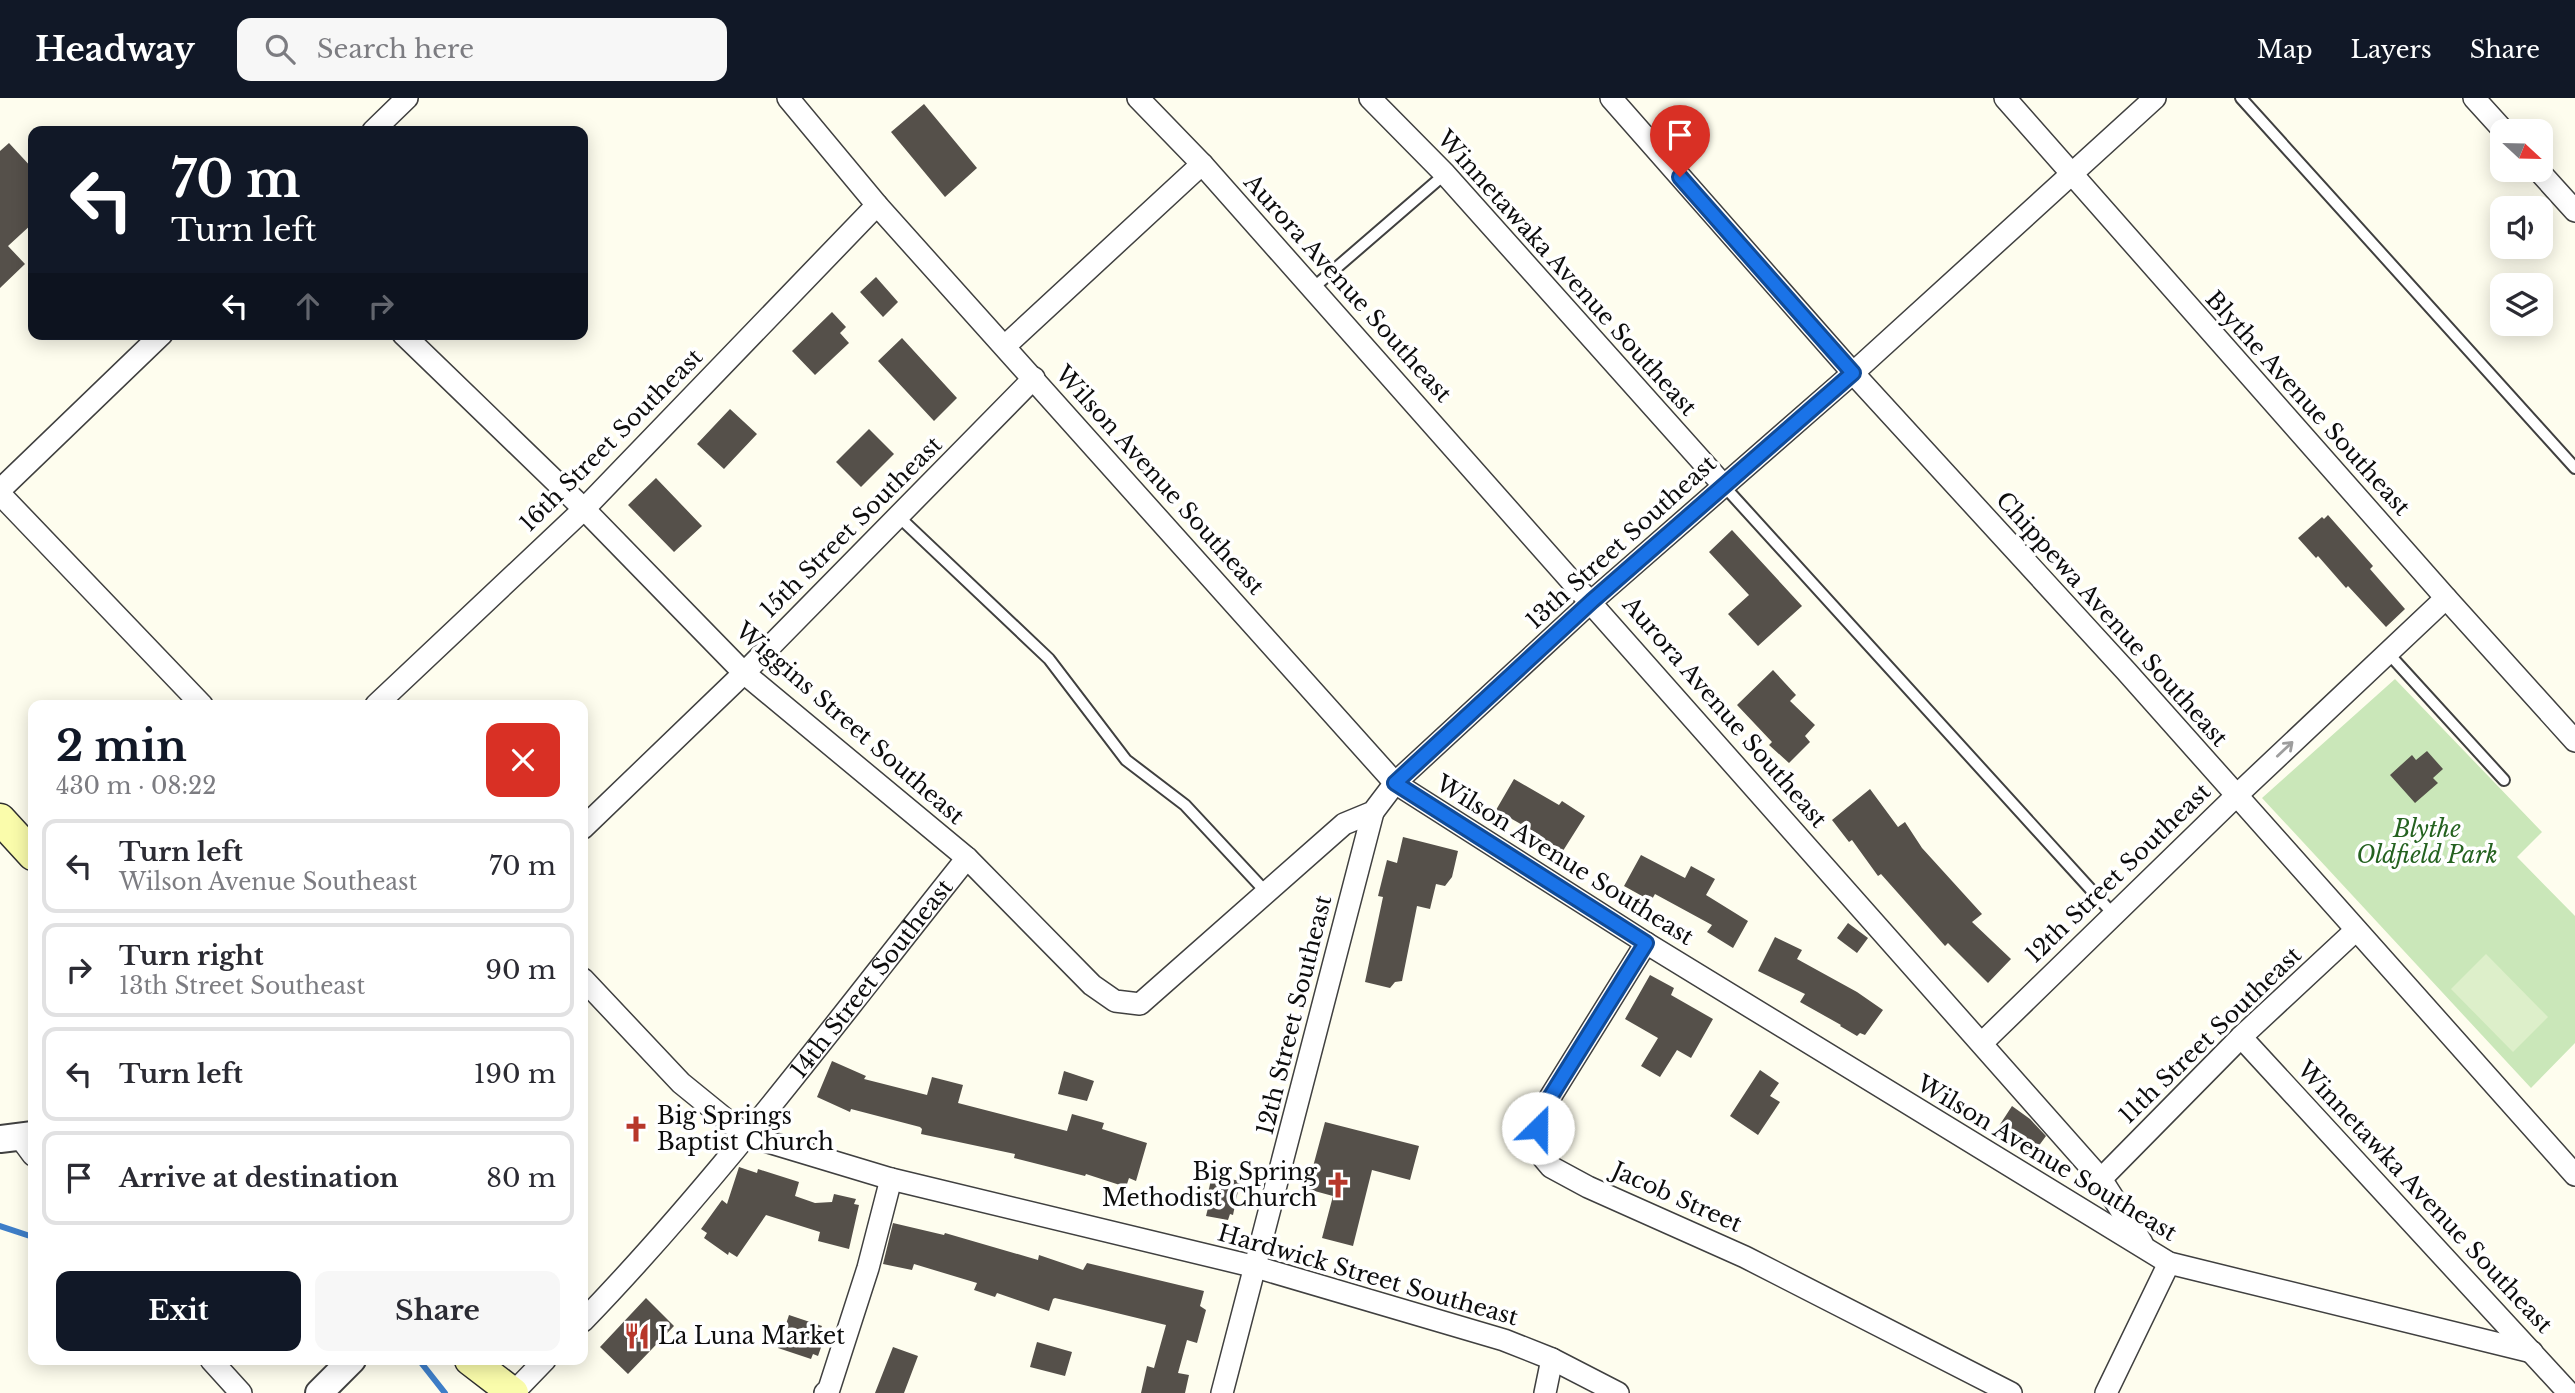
<!DOCTYPE html>
<meta charset="utf-8">
<style>
body{margin:0;font-family:"Libre Baskerville",serif;background:#f7f7f7;color:#2b2b33;height:100vh;display:flex;flex-direction:column;font-size:26px;white-space:nowrap}
*{box-sizing:border-box;margin:0}
p{font-size:23px;color:#7c7c81}
.icon{flex:none;width:38px;height:38px;fill:none;stroke:currentColor;stroke-width:2;stroke-linecap:round;stroke-linejoin:round}
.map{position:relative;flex:1;overflow:hidden}
.details{position:absolute;left:28px;top:602px;width:560px;height:665px;display:flex;flex-direction:column;background:#fff;border-radius:14px;box-shadow:0 4px 18px #0003}
.details>*{flex:none}
.top-card{position:absolute;left:28px;top:28px;width:560px;height:214px;border-radius:14px;box-shadow:0 4px 18px #0003;background:#111827;color:#fff;overflow:hidden}
.needle{width:46px;rotate:112deg}
.buttons{position:absolute;left:2490px;top:21px;display:grid;gap:14px}
.buttons a{display:grid;place-items:center;width:63px;height:63px;border-radius:14px;background:#fff;box-shadow:0 4px 18px #0003;font-size:35px}
.pin{position:absolute;display:grid;place-items:center;width:60px;height:60px;color:#fff;margin:-72px -30px;border-radius:50% 50% 50% 0;rotate:-45deg;box-shadow:0 0 7px #0007}
.pin .icon{rotate:45deg}
.me{position:absolute;width:77px;margin:-38px;rotate:23deg;stroke-linejoin:round;filter:drop-shadow(0 0 5px #0008)}
.turn{display:flex;align-items:center;gap:24px;height:147px;padding:0 28px;font-size:32px}
.turn .icon{width:91px;height:91px;stroke-width:2.5}
.turn b{display:block;font-size:49px;line-height:60px}
.lanes{display:flex;align-items:center;height:66px;padding:0 28px;background:#0003;justify-content:center;gap:35px;direction:ltr}
.lanes .off{opacity:.35}
.round{display:grid;place-items:center;flex:none;width:74px;height:74px;border-radius:14px;background:#f7f7f7}
.headline{display:flex;align-items:center;justify-content:space-between;height:119px;padding:0 28px}
h1{font-size:42px;font-weight:800;line-height:52px;color:#111827}
.cta{display:flex;gap:14px;margin-top:auto;padding:14px 28px}
.cta a{flex:1;height:80px;border-radius:14px;background:#111827;color:#fff;font-size:28px;font-weight:800;line-height:80px;text-align:center}
.cta a+a{background:#f7f7f7;color:#2b2b33}
ul{padding:0;list-style:none}
li{display:flex;align-items:center;gap:21px;height:94px;margin:0 14px 10px;padding:0 14px;border:4px solid #e1e1e2;border-radius:14px}
li div{flex:1}
li b{display:block;font-size:26px}
li em{font-style:normal}
header{display:flex;align-items:center;gap:42px;box-sizing:border-box;height:98px;padding:0 35px;background:#111827;color:#fff}
header strong{font-size:33px}
nav{display:flex;gap:38px;margin-inline-start:auto;font-size:24px}
.search{width:490px;height:63px;background:#f7f7f7;display:flex;align-items:center;gap:18px;box-sizing:border-box;padding:0 24px;border-radius:14px;color:#7c7c81;font-size:26px}
.map>svg:first-child{display:block}
.green{fill:#cae7b9}
.pitch{fill:#ddefca}
.lines{fill:none;stroke-linecap:round;stroke-linejoin:round}
.stream{stroke:#3e7ec8;stroke-width:6}
.building{fill:#55504a}
.service-casing{stroke:#404040;stroke-width:14}
.minor-casing{stroke:#404040;stroke-width:24}
.tertiary-casing{stroke:#404040;stroke-width:30}
.secondary-casing{stroke:#2f2f2f;stroke-width:33}
.service{stroke:#fff;stroke-width:10}
.minor{stroke:#fff;stroke-width:21}
.tertiary{stroke:#fff;stroke-width:26}
.secondary{stroke:#fafcab;stroke-width:30}
.oneway{stroke:#9e9e9e}
.route-casing{stroke:#114b97;stroke-width:18}
.route{stroke:#1a73e8;stroke-width:12}
.labels{text-anchor:middle;dominant-baseline:central;stroke-width:7;stroke-linejoin:round;paint-order:stroke}
.street-label{font-size:23px;fill:#0d0d0d;stroke:#fff}
.park-label{font-size:23px;font-style:italic;fill:#256220;stroke:#fff}
.poi-label{font-size:23px;fill:#0d0d0d;stroke:#fff;text-anchor:start}
</style>
<header>
<strong>Headway</strong>
<div class="search"><svg class="icon" aria-label="search" viewBox="0 0 24 24"><circle cx="10" cy="10" r="6"/><path d="M15 15l6 6"/></svg>Search here</div>
<nav><a>Map</a><a>Layers</a><a>Share</a></nav>
</header>
<div class="map">
<svg width="2575" height="1295" viewBox="0 0 2575 1295">
<rect width="100%" height="100%" fill="#fefdee"/>
<path class="green" d="M2395 581 2542 734 2517 759 2575 818V945L2531 990 2262 700Z"/>
<path class="pitch" d="M2486 856 2548 919 2513 954 2451 891Z"/>
<g class="lines">
<path class="stream" d="M0 1128 33 1139
M419 1262 445 1295"/>
</g>
<path class="building" d="M924 6 977 70 945 99 891 34Z
M9 45 33 71V125L8 148 25 166 0 190V53Z
M876 179 898 204 883 219 860 194Z
M832 214 846 229 840 235 849 245 815 277 792 253Z
M902 240 957 300 934 323 878 263Z
M730 311 757 336 724 371 697 346Z
M869 331 894 356 861 389 836 364Z
M656 380 702 428 674 454 628 407Z
M2328 417 2373 468 2370 471 2405 511 2386 529 2348 488 2346 490 2318 458 2316 460 2298 440 2322 419 2324 421Z
M1732 432 1802 508 1758 548 1728 516 1749 497 1709 454Z
M1773 572 1796 597 1790 603 1815 627 1805 638 1810 644 1789 665 1769 647 1772 644 1737 607Z
M2427 653 2443 671 2433 680 2438 685 2415 705 2390 677 2412 657 2416 662Z
M1514 681 1559 707 1562 703 1585 718 1561 756 1537 741 1540 737 1496 712Z
M1870 691 1898 729 1905 724 1922 750 1982 816 1972 824 2011 861 1988 885 1948 845 1945 848 1881 776 1878 778 1852 742 1849 744 1832 722Z
M1403 739 1458 753 1452 779 1445 788 1436 786 1430 811 1417 808 1402 883 1395 884 1390 890 1365 884 1383 799 1378 798 1387 762 1397 765Z
M1641 757 1685 780 1691 768 1715 781 1706 797 1748 823 1733 850 1707 834 1712 827 1655 796 1651 803 1624 788Z
M1848 825 1868 840 1857 855 1837 840Z
M1775 839 1802 852 1797 861 1857 894 1883 912 1865 937 1860 935 1857 938 1840 928 1841 927 1800 904 1805 896 1758 873Z
M1650 877 1674 890 1671 897 1713 921 1691 960 1677 952 1660 979 1641 968 1658 940 1625 921Z
M832 963 866 978 864 981 927 997 932 979 963 987 958 1005 1067 1033 1072 1016 1104 1025 1102 1031 1147 1045 1136 1083 1129 1080 1126 1089 1086 1076 1085 1078 1014 1060 1015 1056 921 1036 922 1031 920 1029 851 1011 850 1014 817 999Z
M1760 972 1779 985 1770 998 1780 1004 1758 1037 1730 1018Z
M1064 973 1094 983 1087 1003 1058 996Z
M2012 1008 2030 1021 2046 1038 2035 1053 1999 1028Z
M1325 1024 1419 1048 1410 1082 1372 1072 1353 1148 1322 1140 1333 1098 1307 1091Z
M739 1069 757 1075 758 1071 799 1084 795 1098 815 1105 832 1104 834 1096 856 1101 854 1106 859 1107 849 1151 818 1143 820 1134 766 1117 737 1159 729 1154 728 1157 704 1140 707 1135 701 1131 722 1102 727 1106Z
M1212 1077 1240 1083 1233 1117 1230 1116 1228 1122 1206 1118 1208 1110 1205 1109Z
M893 1125 944 1137 945 1135 1038 1162 1039 1157 1083 1172 1087 1165 1204 1193 1200 1208 1206 1212 1197 1245 1187 1242 1178 1275 1189 1277 1185 1295H1141L1147 1268 1154 1270 1166 1227 1055 1200 1053 1201 1049 1213 997 1195 995 1199 974 1192 977 1185 914 1166 912 1172 883 1166Z
M646 1200 674 1228 628 1276 600 1249Z
M789 1217 822 1228 820 1233 826 1235 818 1258 813 1256 811 1261 778 1250Z
M1037 1244 1072 1254 1065 1278 1030 1269Z
M893 1249 918 1258 904 1295H875Z"/>
<g class="lines">
<g class="service-casing">
<path id="service" d="M2241 0 2575 370
M1313 190 1445 76
M1724 388 2114 817
M898 418 1049 561 1126 662 1185 707 1266 794
M2388 555 2504 682"/>
</g>
<g class="minor-casing">
<g id="minor">
<path d="M788 0 877 107 1395 685 1646 845 2169 1165 2532 1254"/>
<path d="M1138 0 1202 66 2101 1081 2142 1145"/>
<path d="M1370 0 1445 76 1724 388"/>
<path d="M1611 0 1853 275 2126 573 2575 1077"/>
<path d="M2005 0 2446 500 2575 643"/>
<path d="M2474 0 2504 33"/>
<path d="M373 33 407 0"/>
<path d="M2538 72 2575 113"/>
<path d="M403 236 584 411 744 575 967 760 1092 887 1115 903 1140 906 1344 726 1373 714 1395 685 1592 503 1853 275 2155 0"/>
<path d="M1005 248 1202 66"/>
<path d="M0 392 162 236"/>
<path d="M0 396 202 607"/>
<path d="M376 607 584 411 877 107"/>
<path d="M583 730 744 575 1034 280"/>
<path d="M1646 845 1541 1014 1537 1045 1540 1056 1551 1069 1588 1089 1745 1159 2011 1295"/>
<path d="M583 881 681 985 745 1037 891 1081 1256 1169 1504 1242 1552 1261 1618 1295"/>
<path d="M2241 939 2569 1295"/>
<path d="M1982 945 2236 698 2446 500"/>
<path d="M19 1038 33 1057"/>
<path d="M2101 1081 2241 939 2356 832"/>
<path id="s1" d="M583 1223C722 1079 842 916 967 760"/>
<path d="M211 1262 241 1295"/>
<path d="M513 1295 545 1262"/>
<path d="M825 1295 829 1291 868 1170 891 1081"/>
<path d="M1222 1295 1373 714"/>
<path d="M1545 1295 1552 1261"/>
<path d="M2106 1295 2169 1165"/>
</g>
</g>
<g class="tertiary-casing">
<path id="tertiary" d="M0 1041 33 1037
M319 1295 352 1262"/>
</g>
<g class="secondary-casing">
<path id="secondary" d="M0 721 33 757
M470 1262 513 1295"/>
</g>
<use href="#service" class="service"/>
<use href="#minor" class="minor"/>
<use href="#tertiary" class="tertiary"/>
<use href="#secondary" class="secondary"/>
</g>
<defs><path id="oneway-shaft" d="M-6 0H5M1.5-3L5.5 0L1.5 3" fill="none" stroke-width="1.6" stroke-linecap="round" stroke-linejoin="round" transform="scale(1.75)"/></defs>
<use class="oneway" href="#oneway-shaft" transform="translate(2285 651) rotate(-43)"/>
<g class="lines">
<g class="route-casing">
<path id="route" d="M1538 1030 1541 1014 1646 845 1395 685 1592 503 1853 275 1680 79"/>
</g>
<use href="#route" class="route"/>
</g>
<defs>
<g id="church-bare" transform="scale(2.1)"><path d="M-1.2-6h2.4v3.5h3.3v2.4h-3.3V6h-2.4V-.1h-3.3v-2.4h3.3Z" fill="#b7372a" stroke="#fff" stroke-width="2.5" paint-order="stroke"/></g>
<g id="restaurant-bare" transform="scale(2.1)"><path d="M-5-6h1v4h1v-4h1v4h1v-4h1v5L-1.5 .5V6h-2V.5L-5-1ZM5-6V6H3V1.5H1.5Q1.5-4 5-6Z" fill="#b7372a" stroke="#fff" stroke-width="2.5" paint-order="stroke"/></g>
</defs>
<g fill-rule="evenodd">
<use href="#church-bare" x="636" y="1031"/>
<use href="#church-bare" x="1338" y="1087"/>
<use href="#restaurant-bare" x="637" y="1238"/>
</g>
<g class="labels">
<g class="street-label">
<text transform="translate(1567 175) rotate(48)">Winnetawaka Avenue Southeast</text>
<text transform="translate(1348 190) rotate(48)">Aurora Avenue Southeast</text>
<text transform="translate(2308 305) rotate(48)">Blythe Avenue Southeast</text>
<text transform="translate(611 342) rotate(-45)">16th Street Southeast</text>
<text transform="translate(1160 382) rotate(48)">Wilson Avenue Southeast</text>
<text transform="translate(851 429) rotate(-45)">15th Street Southeast</text>
<text transform="translate(1621 444) rotate(-42)">13th Street Southeast</text>
<text transform="translate(2112 521) rotate(48)">Chippewa Avenue Southeast</text>
<text transform="translate(1725 614) rotate(49)">Aurora Avenue Southeast</text>
<text transform="translate(850 625) rotate(41)">Wiggins Street Southeast</text>
<text transform="translate(1565 762) rotate(32)">Wilson Avenue Southeast</text>
<text transform="translate(2118 775) rotate(-44)">12th Street Southeast</text>
<text stroke="none"><textPath href="#s1" startOffset="448">14th Street Southeast</textPath></text>
<text transform="translate(1294 917) rotate(-76)">12th Street Southeast</text>
<text transform="translate(2210 937) rotate(-44)">11th Street Southeast</text>
<text transform="translate(2047 1060) rotate(31)">Wilson Avenue Southeast</text>
<text transform="translate(1677 1099) rotate(24)">Jacob Street</text>
<text transform="translate(2425 1099) rotate(47)">Winnetawka Avenue Southeast</text>
<text transform="translate(1368 1177) rotate(16)">Hardwick Street Southeast</text>
</g>
<g class="park-label">
<text x="2427" y="731">Blythe<tspan x="2427" dy="26">Oldfield Park</tspan></text>
</g>
<g class="poi-label">
<text x="657" y="1018">Big Springs<tspan x="657" dy="26">Baptist Church</tspan></text>
<text x="1317" y="1074" text-anchor="end">Big Spring<tspan x="1317" dy="26">Methodist Church</tspan></text>
<text x="658" y="1238">La Luna Market</text>
</g>
</g>
</svg>
<div class="buttons">
<a><svg class="needle" viewBox="-14 -14 28 28"><path d="M0-13l5 13h-10z" fill="#e53935"/><path d="M0 13l5-13h-10z" fill="#7c7c81"/></svg></a>
<a><svg class="icon" aria-label="sound" viewBox="0 0 24 24"><path d="M4 9h4l5-4v14l-5-4H4zM17 9q2 3 0 6"/></svg></a>
<a><svg class="icon" aria-label="layers" viewBox="0 0 24 24"><path d="M12 4l9 5-9 5-9-5zM3 14l9 5 9-5"/></svg></a>
</div>
<div class="pin" style="left:1680px;top:79px;background:#d93025"><svg class="icon" aria-label="arrive" viewBox="0 0 24 24"><path d="M6 21V4h12l-3 4 3 4H6"/></svg></div>
<svg class="me" style="left:1538px;top:1030px" viewBox="-20 -20 40 40"><circle r="19" fill="#fff"/><path d="M0-13L10 11 0 6-10 11z" fill="#1a73e8"/></svg>
<div class="top-card">
<div class="turn"><svg class="icon" aria-label="left" viewBox="0 0 24 24"><path d="M17 20v-9H6M10 6l-5 5 5 5"/></svg><div><b>70 m</b>Turn left</div></div>
<div class="lanes"><svg class="icon" aria-label="left" viewBox="0 0 24 24"><path d="M17 20v-9H6M10 6l-5 5 5 5"/></svg><svg class="icon off" aria-label="ahead" viewBox="0 0 24 24"><path d="M12 20V5M6 11l6-6 6 6"/></svg><svg class="icon off" aria-label="right" viewBox="0 0 24 24"><path d="M7 20v-9h11M14 6l5 5-5 5"/></svg></div>
</div>
<section class="details">
<div class="headline"><div><h1>2 min</h1><p>430 m · 08:22</p></div><a class="round" style="background:#d93025;color:#fff"><svg class="icon" aria-label="close" viewBox="0 0 24 24"><path d="M6 6l12 12M18 6L6 18"/></svg></a></div>
<ul>
<li><svg class="icon" aria-label="left" viewBox="0 0 24 24"><path d="M17 20v-9H6M10 6l-5 5 5 5"/></svg><div><b>Turn left</b><p>Wilson Avenue Southeast</p></div><em>70 m</em></li>
<li><svg class="icon" aria-label="right" viewBox="0 0 24 24"><path d="M7 20v-9h11M14 6l5 5-5 5"/></svg><div><b>Turn right</b><p>13th Street Southeast</p></div><em>90 m</em></li>
<li><svg class="icon" aria-label="left" viewBox="0 0 24 24"><path d="M17 20v-9H6M10 6l-5 5 5 5"/></svg><div><b>Turn left</b></div><em>190 m</em></li>
<li><svg class="icon" aria-label="arrive" viewBox="0 0 24 24"><path d="M6 21V4h12l-3 4 3 4H6"/></svg><div><b>Arrive at destination</b></div><em>80 m</em></li>
</ul>
<div class="cta"><a>Exit</a><a>Share</a></div>
</section>
</div>
